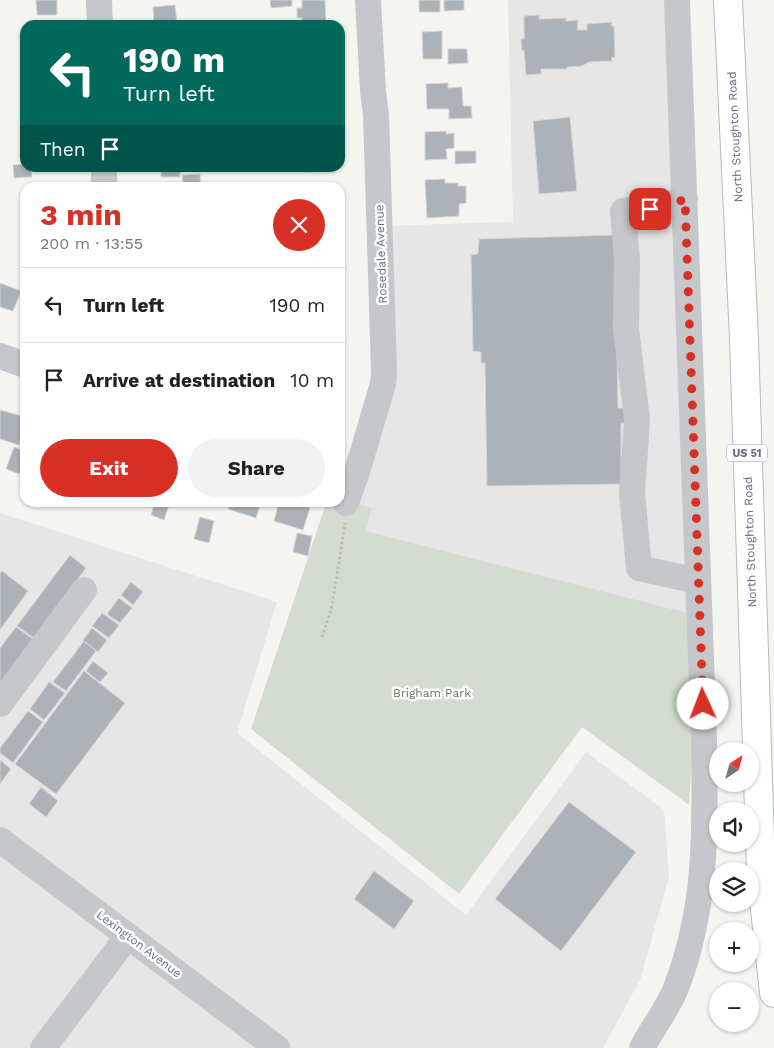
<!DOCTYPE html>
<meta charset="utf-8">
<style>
body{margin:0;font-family:"Work Sans",sans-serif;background:#f2f2f2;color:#222;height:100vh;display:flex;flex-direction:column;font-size:19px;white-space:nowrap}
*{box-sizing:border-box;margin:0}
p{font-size:16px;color:#767676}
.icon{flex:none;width:28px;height:28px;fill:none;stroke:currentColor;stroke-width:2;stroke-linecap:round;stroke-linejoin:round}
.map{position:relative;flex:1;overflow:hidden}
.details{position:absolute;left:20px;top:182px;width:325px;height:325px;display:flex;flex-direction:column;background:#fff;border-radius:15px;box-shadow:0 1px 4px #0004}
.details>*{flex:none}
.guide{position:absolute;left:20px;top:20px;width:325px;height:152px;border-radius:15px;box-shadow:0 1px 4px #0004;background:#00695c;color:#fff;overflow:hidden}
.needle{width:32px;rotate:36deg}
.controls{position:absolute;left:709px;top:742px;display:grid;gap:10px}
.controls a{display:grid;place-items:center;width:50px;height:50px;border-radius:50%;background:#fff;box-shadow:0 1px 4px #0004;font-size:25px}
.pin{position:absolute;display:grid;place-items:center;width:42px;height:42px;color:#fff;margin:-21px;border-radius:10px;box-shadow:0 2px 8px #0006}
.me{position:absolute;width:55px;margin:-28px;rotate:358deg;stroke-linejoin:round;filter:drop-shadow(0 0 4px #0008)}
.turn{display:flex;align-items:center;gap:18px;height:105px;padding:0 20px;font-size:22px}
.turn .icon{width:65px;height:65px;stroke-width:2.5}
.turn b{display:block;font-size:35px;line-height:42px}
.then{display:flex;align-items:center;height:48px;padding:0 20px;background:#0003;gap:10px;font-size:19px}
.round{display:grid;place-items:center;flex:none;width:52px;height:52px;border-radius:26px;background:#f2f2f2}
.headline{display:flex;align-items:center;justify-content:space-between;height:85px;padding:0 20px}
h1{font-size:30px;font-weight:700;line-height:38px;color:#d93025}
.cta{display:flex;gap:10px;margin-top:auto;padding:10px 20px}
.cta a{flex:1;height:58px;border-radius:30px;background:#d93025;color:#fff;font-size:20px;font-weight:700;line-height:58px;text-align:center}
.cta a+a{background:#f2f2f2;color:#222}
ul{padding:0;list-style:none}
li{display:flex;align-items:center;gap:15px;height:75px;padding:0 20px;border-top:1px solid #e0e0e0}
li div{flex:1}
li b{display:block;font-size:19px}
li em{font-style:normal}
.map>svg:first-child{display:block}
.built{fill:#e5e6e5}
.green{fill:#d4dcd2}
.building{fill:#adb2b9;stroke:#d6d6d4}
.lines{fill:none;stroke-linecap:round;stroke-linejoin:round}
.major-casing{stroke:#b5b8bd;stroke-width:30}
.path{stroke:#bcbdc0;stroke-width:3;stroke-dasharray:2.5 2.5;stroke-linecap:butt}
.minor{stroke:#c5c7cb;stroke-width:26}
.major{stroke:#fff;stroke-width:28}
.route{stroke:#d93025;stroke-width:9;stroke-dasharray:0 16.2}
.labels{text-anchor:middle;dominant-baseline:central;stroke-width:5;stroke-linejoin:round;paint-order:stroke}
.shield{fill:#fff;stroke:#929aa8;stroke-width:1}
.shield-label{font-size:11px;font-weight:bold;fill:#646e82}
.street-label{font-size:12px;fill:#646e82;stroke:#fff}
.park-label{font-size:12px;fill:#637a63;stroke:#fff}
</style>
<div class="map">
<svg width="774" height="1048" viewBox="0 0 774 1048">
<rect width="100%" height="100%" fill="#f4f5f1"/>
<path class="built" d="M508 0H677L700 616 366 531 346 503 383 384 380 226 513 222Z
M0 513 277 602 237 733 466 915 586 752 664 810 669 877 640 980 603 1048H0Z"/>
<path class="green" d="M340 501 372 508 366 531 700 616 689 805 582 727 459 894 251 729 326 503 340 502Z"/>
<path class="building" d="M36 0H57V15H37Z
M270 0H292V6L271 8Z
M302 0H325L326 23H302V18H297V8H302Z
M419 0H440V12H419Z
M444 0H464V10L444 11Z
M175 5 177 25H154L153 7Z
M539 15V19L566 18V21L578 20 577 30H587V24L612 22 611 26H614L615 58 612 57V61L589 62 582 66 567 67V69H541V74L526 75 524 50 522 51 521 39H524V16Z
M442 31V59H423L422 32Z
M22 37H25V64H23Z
M448 49H467L468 63 448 64Z
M448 83V88L462 87 463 106H471L472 118 449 119V109H427L426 84Z
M570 117 577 191 539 194 533 121Z
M446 131V134L454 133V148L446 149 447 159 425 160V132Z
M455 151H476V163L455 164Z
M25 164V168H31L32 177 14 178 13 165Z
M161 168H180V177H161Z
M304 168H328V171L305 172Z
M200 174 201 188H183L182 175Z
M445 179V183H458V186H466V203L459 204V216L427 218 425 180Z
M64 184V188H29V185Z
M615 235 618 408H632V423H621V484L487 486 485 363H481V352L473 351 471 255 478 254 479 239Z
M0 283 21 291 13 311 0 307Z
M0 410 25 417V425L19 445 0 439Z
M14 447 25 451V460L19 474 6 469Z
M155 502H170L164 520 151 515Z
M230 502H261L256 518 228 509Z
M279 502H292L310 508 303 530 274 521Z
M200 517 214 521 209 543 194 539Z
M297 533 312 536 308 556 293 552Z
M70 555 86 568 34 638 17 626Z
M2 571 28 591 0 630V573Z
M131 582 143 592 133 605 121 595Z
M119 598 132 608 120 623 107 614Z
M102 613 119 625 109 638 92 626Z
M16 627 33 639 0 683V648Z
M92 628 107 640 98 652 83 640Z
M84 641 96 651 66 691 53 682Z
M93 661 108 673 100 682 86 671Z
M84 671 125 703 56 794 15 764Z
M49 682 65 693 44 720 30 709Z
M28 711 43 722 13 763 0 753V748Z
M0 760 11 769 0 784Z
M41 787 58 801 46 817 29 804Z
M569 802 636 852 561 951 495 899Z
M374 871 414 901 394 929 354 899Z"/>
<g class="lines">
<g class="major-casing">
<path id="major" d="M728 0 744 339 761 872 774 993"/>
</g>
<path class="path" d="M322 637 332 606 345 523"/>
<path class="minor" d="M99 0 100 25
M104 168V188
M685 199 663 207 623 211 627 261 626 329 637 420 632 493 639 568 698 581
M0 356 25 365
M346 503 356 475 383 384 384 371 376 115 373 91 368 0
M0 704 84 590
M0 840 277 1048
M43 1048 128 936
M642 1048C652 1029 668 1008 676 988 708 905 705 828 704 740L677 0"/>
<use href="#major" class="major"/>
</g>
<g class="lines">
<path class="route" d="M650 209 663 208 685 199 703 704"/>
</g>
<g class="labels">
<rect class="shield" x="727" y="444.5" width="40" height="17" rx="4"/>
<g class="shield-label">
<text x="747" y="453">US 51</text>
</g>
<g class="street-label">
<text transform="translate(735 137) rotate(-93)">North Stoughton Road</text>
<text transform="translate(381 254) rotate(-92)">Rosedale Avenue</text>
<text transform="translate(750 542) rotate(-92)">North Stoughton Road</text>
<text transform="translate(139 944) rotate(37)">Lexington Avenue</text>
</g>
<g class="park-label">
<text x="432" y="693">Brigham Park</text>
</g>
</g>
</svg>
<div class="controls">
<a><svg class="needle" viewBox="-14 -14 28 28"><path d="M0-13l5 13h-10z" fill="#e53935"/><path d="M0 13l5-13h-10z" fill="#767676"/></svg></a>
<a><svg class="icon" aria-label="sound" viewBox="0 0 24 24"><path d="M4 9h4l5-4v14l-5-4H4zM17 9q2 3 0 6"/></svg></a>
<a><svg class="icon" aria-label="layers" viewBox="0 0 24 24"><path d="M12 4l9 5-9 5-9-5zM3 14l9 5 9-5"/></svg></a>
<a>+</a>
<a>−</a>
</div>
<div class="pin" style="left:650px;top:209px;background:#d93025"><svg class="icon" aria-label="arrive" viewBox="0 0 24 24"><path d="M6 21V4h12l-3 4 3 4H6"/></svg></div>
<svg class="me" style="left:703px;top:704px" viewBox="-20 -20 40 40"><circle r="19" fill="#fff"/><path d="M0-13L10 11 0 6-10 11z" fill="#d93025"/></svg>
<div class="guide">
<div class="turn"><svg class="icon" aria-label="left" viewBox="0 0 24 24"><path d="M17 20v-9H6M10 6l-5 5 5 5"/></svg><div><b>190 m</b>Turn left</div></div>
<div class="then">Then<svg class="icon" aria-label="arrive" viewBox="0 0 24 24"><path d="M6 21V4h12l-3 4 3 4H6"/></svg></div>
</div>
<section class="details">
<div class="headline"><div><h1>3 min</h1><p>200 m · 13:55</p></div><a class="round" style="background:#d93025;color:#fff"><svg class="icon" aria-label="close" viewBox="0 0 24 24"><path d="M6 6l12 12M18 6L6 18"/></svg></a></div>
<ul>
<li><svg class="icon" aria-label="left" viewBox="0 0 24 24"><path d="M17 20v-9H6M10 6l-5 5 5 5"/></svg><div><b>Turn left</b></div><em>190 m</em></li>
<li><svg class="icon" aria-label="arrive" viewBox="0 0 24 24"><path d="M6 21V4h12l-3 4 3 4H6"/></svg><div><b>Arrive at destination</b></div><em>10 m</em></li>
</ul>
<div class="cta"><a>Exit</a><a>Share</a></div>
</section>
</div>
